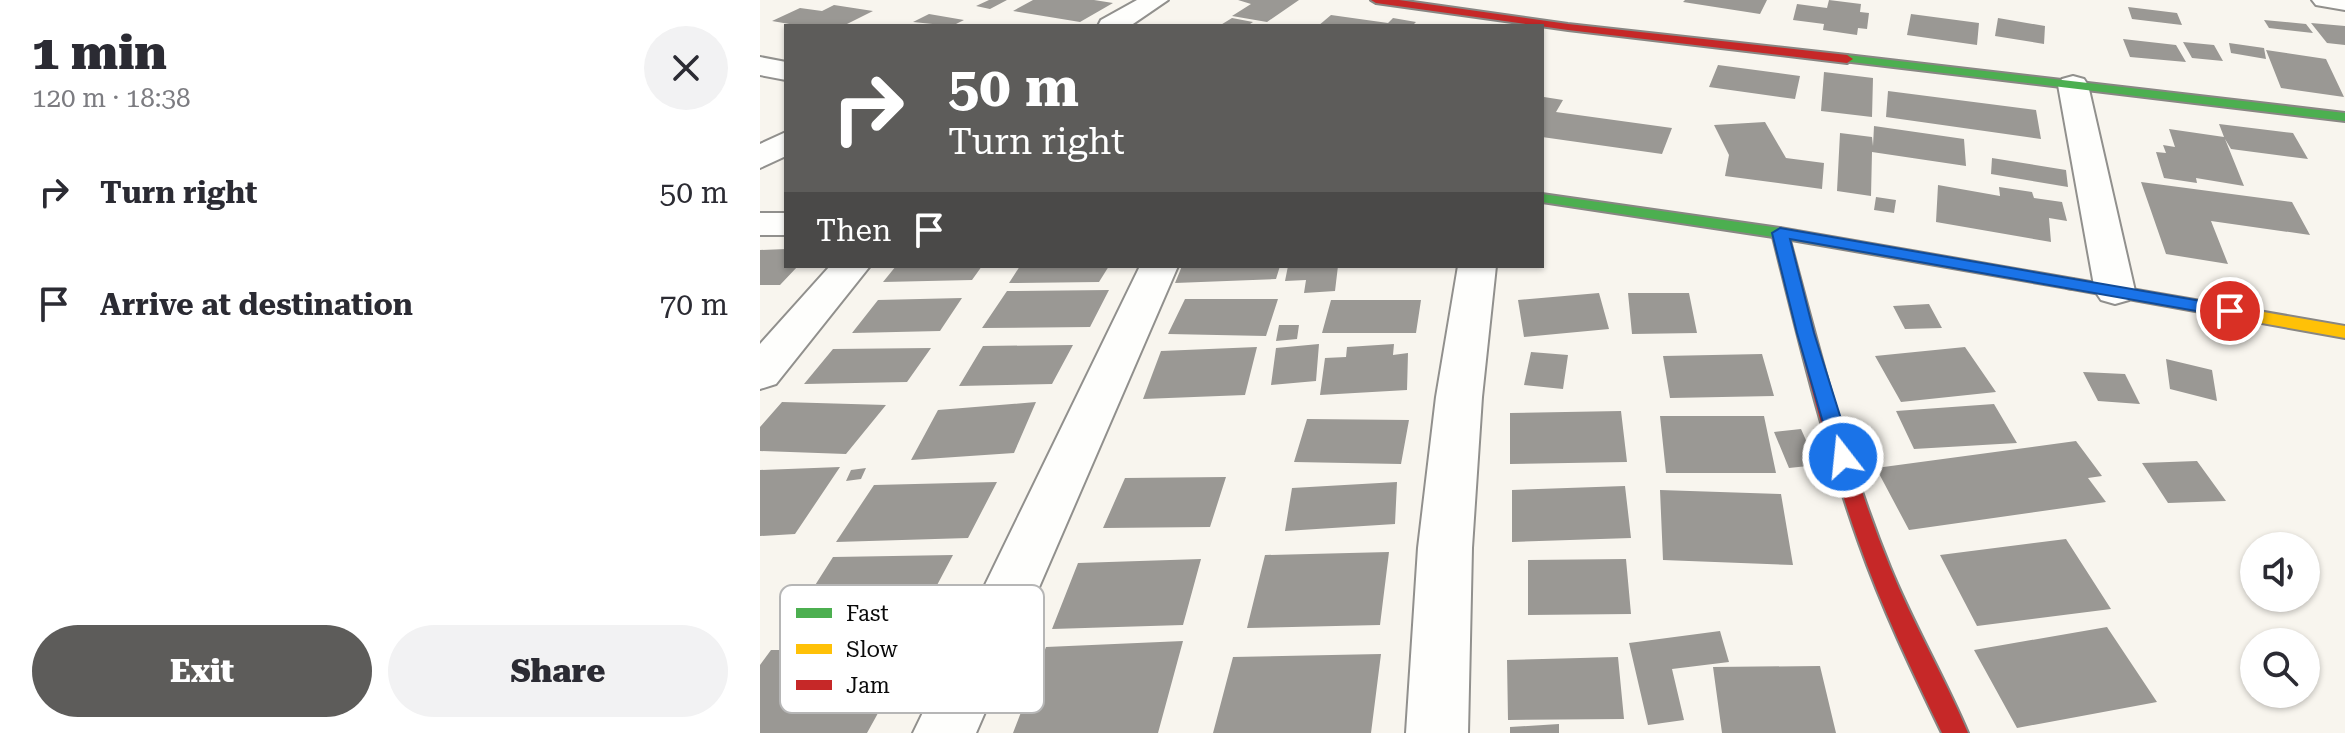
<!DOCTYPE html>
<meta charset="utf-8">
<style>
body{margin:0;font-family:"Roboto Serif",serif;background:#f2f2f3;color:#2b2b33;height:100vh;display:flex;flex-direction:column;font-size:30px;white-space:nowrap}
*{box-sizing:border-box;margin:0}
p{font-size:26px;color:#7c7c81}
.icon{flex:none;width:44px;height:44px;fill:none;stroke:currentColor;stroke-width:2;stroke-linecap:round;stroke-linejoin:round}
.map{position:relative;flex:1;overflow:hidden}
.panel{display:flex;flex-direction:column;background:#fff;width:760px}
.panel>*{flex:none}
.guide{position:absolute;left:24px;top:24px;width:760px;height:244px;border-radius:0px;box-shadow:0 2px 6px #0004;background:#5d5c5a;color:#fff;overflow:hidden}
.fabs{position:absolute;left:1480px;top:532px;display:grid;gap:16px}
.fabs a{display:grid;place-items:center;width:80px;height:80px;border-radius:50%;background:#fff;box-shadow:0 2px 6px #0004;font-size:40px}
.pin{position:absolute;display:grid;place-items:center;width:68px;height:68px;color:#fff;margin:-34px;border:4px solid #fff;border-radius:50%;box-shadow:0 2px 8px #0007}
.me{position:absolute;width:88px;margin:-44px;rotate:344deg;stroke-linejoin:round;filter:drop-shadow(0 0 6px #0008)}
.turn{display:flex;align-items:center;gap:28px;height:168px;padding:0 32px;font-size:36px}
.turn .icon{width:104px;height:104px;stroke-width:2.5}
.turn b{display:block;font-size:56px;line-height:68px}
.then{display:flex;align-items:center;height:76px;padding:0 32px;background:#0003;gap:16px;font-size:30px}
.round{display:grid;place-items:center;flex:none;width:84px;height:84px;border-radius:42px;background:#f2f2f3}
.summary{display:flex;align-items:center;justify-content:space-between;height:136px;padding:0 32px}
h1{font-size:48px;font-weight:800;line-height:60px}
.button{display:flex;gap:16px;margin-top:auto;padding:16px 32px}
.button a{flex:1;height:92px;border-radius:48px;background:#5d5c5a;color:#fff;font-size:32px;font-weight:800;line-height:92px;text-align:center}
.button a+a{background:#f2f2f3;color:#2b2b33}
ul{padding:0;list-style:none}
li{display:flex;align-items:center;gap:24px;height:112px;padding:0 32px}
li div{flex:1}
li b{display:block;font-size:30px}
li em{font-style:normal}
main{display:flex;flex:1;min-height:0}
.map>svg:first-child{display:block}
.building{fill:#9a9894}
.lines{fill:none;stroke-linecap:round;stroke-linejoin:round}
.street-casing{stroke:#91908d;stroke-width:4}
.fast-casing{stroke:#888683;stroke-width:4}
.slow-casing{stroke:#888683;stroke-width:4}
.jam-casing{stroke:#888683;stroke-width:4}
.street{fill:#fefefc;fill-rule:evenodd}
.fast{fill:#4caf50;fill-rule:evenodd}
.slow{fill:#ffc107;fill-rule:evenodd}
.jam{fill:#c62828;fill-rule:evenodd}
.route{fill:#1a73e8;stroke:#114b97;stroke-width:2}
.key{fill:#fff;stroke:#b6b6b6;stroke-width:2}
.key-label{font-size:22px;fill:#0a0a0a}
</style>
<main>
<section class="panel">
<div class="summary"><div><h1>1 min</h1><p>120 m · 18:38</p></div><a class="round"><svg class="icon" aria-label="close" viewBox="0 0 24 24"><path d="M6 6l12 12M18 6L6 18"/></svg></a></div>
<ul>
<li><svg class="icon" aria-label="right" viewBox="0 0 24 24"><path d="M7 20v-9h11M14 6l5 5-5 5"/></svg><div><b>Turn right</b></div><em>50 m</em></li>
<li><svg class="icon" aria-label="arrive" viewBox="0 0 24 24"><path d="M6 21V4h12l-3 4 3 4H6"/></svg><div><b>Arrive at destination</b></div><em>70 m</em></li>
</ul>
<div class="button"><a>Exit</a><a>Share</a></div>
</section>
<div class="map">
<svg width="1585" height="733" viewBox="0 0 1585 733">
<rect width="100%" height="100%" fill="#f8f5ee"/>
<path class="building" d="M229 0H247L230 9 216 6Z
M273 0H334L353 3 320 22 253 11Z
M478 0H539L507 22 472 16 491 4Z
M925 0H1007L1000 14 923 2Z
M1069 0 1101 4 1100 12 1109 13 1107 29 1098 28 1097 35 1063 30 1064 24 1033 20 1037 4 1067 8Z
M74 5 113 11 83 26H32L35 25 12 21 40 8 62 11Z
M1368 7 1417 13 1422 25 1372 19Z
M169 14 204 20 192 26 153 22Z
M1151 14 1219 23 1217 45 1147 35Z
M571 15 628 23 633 18 656 22 652 26H558Z
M472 18 493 22 487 26H459Z
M1238 18 1285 26 1284 44 1235 36Z
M1504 20 1546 24 1553 33 1509 28Z
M1551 23 1585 26V45L1567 43Z
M1363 39 1416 45 1426 62 1370 57Z
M1423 42 1454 45 1463 61 1432 58Z
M1469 43 1504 48 1506 59 1471 53Z
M1506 50 1566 59 1584 97 1521 88Z
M958 65 1040 76 1035 99 949 87Z
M1064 72 1113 78 1112 117 1061 111Z
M1128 91 1276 110 1281 139 1126 117Z
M784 97 803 100 796 112 912 128 902 154 782 137Z
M1005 122 1026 158 1064 163 1062 189 965 176 969 155 954 125Z
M1459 124 1533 133 1548 159 1471 149 1465 139 1484 186 1436 178 1437 183 1404 178 1396 152 1406 153 1403 145 1415 147 1409 129 1464 137Z
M1114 126 1204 139 1206 166 1112 152 1111 196 1077 191 1080 133 1112 137 1113 146Z
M1232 158 1306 170 1308 187 1231 174Z
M1381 182 1532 202 1550 235 1451 221 1468 264 1406 254Z
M1178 185 1240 196 1239 187 1272 192 1274 198 1302 202 1307 221 1289 218 1291 242 1176 222Z
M1116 197 1136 200 1134 213 1114 210Z
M26 249V266H38L20 285H0V250Z
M136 266H222L212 280 123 282Z
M260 266H349L339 282 249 283Z
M422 266H520L516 279 415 283Z
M528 266H578L575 291 544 293 546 280 525 281Z
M349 290 330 327 222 328 247 291Z
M839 293 849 329 764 337 758 300Z
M868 293H929L937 333 872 334Z
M202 298 180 331 92 333 118 300Z
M425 299H518L506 336 408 334Z
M571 300H661L656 333H562Z
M1169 304 1182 328 1145 329 1133 306Z
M519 325H539L537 339 516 341Z
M559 344 556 381 511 385 516 348Z
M634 344 633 355 648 353 647 390 560 395 565 358 586 357 587 347Z
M313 345 292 384 199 386 223 346Z
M497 347 485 395 383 399 401 351Z
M1205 347 1236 392 1141 402 1115 356Z
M171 348 147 382 44 384 73 349Z
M771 352 808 355 803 389 764 385Z
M1002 354 1014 396 910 398 903 356Z
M1406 359 1452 370 1457 401 1410 389Z
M1323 372 1365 374 1380 404 1338 401Z
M22 402 126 405 86 454 0 451V427Z
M276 402 254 453 151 460 178 410Z
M1234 404 1257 443 1154 449 1136 411Z
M861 411 867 462 750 464V413Z
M900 416H1004L1016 473H906Z
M547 419 649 420 641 464 534 462Z
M1041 429 1057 465 1029 468 1014 432Z
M1316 441 1342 476 1328 478 1346 502 1149 530 1116 468Z
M1437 461 1466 501 1408 503 1382 463Z
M80 467 35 534 0 536V470Z
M106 468 101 479 86 481 91 470Z
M466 477 450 527 343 528 365 478Z
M237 482 208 538 76 542 114 485Z
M637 482 635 524 525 531 532 488Z
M865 486 871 538 752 542V490Z
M900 490 1021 494 1033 565 903 560Z
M1306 539 1351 609 1217 626 1180 555Z
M629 552 620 625 487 628 505 555Z
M193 555 158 621 31 623 73 557Z
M441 559 423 625 292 629 318 563Z
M866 559 871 614 768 615V560Z
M1347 627 1397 702 1257 728 1214 650Z
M960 631 969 662 912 669 924 720 888 725 869 643Z
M423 641 398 733H253L286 647Z
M11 650H153L107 733H0V665Z
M621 654 611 733H453L473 657Z
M858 657 864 719 748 720 747 660Z
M1060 666 1076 733H962L953 667Z
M799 724V733H750V727Z"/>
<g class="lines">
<g class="street-casing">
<path id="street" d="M377 0H408L370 26H338L341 20Z
M1552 0H1585V10L1556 5Z
M0 57 26 62V80L0 75Z
M1313 76 1324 79 1328 85 1375 291 1369 300 1355 304 1341 300 1335 291 1298 85 1302 79Z
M26 132V156L0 168V144Z
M0 213H26V235H0Z
M70 266H110L16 384 0 389V344Z
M380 266H418L216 733H153Z
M698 266H736L722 397 712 548 708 733H646L658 548 676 397Z"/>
</g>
<g class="fast-casing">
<path id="fast" d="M1087 55 1585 113V121L1083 61V57Z
M782 194 1020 228 1313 279 1321 284 1313 289 1020 238 782 202Z"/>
</g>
<g class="slow-casing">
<path id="slow" d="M1313 279 1585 326V338L1307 288 1305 284 1307 280Z"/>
</g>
<g class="jam-casing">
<path id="jam" d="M611 0H639L808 24 1087 55 1093 59 1087 63 808 30 616 3Z
M1020 228 1028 233C1058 345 1086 459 1130 567 1153 624 1184 676 1208 733H1182C1152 671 1122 608 1099 543 1063 442 1038 337 1012 233Z"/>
</g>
<use href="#street" class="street"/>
<use href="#fast" class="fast"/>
<use href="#slow" class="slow"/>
<use href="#jam" class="jam"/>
</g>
<path class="route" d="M1020 228 1470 306 1479 311 1470 317 1030 239 1054 333 1093 457 1090 463H1076L1073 457 1037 333 1012 233Z"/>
<rect x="20" y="585" width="264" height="128" rx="12" class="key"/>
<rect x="36" y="608" width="36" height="10" fill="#4caf50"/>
<rect x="36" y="644" width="36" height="10" fill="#ffc107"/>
<rect x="36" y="680" width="36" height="10" fill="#c62828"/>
<g class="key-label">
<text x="86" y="621">Fast</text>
<text x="86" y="657">Slow</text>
<text x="86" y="693">Jam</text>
</g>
</svg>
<div class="fabs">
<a><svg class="icon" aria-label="sound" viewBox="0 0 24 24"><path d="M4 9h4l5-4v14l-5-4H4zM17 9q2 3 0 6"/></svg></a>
<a><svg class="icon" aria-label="search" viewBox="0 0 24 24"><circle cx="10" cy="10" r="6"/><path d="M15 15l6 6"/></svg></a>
</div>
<div class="pin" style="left:1470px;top:311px;background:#d93025"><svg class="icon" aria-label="arrive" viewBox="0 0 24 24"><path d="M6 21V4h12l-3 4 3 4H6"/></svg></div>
<svg class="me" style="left:1083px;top:457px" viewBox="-20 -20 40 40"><circle r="17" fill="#1a73e8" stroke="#fff" stroke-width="3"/><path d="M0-11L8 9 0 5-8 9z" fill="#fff"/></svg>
<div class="guide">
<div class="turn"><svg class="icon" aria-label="right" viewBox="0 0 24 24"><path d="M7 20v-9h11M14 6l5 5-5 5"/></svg><div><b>50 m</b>Turn right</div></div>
<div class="then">Then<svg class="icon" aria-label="arrive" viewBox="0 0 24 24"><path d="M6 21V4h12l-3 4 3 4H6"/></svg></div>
</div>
</div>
</main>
